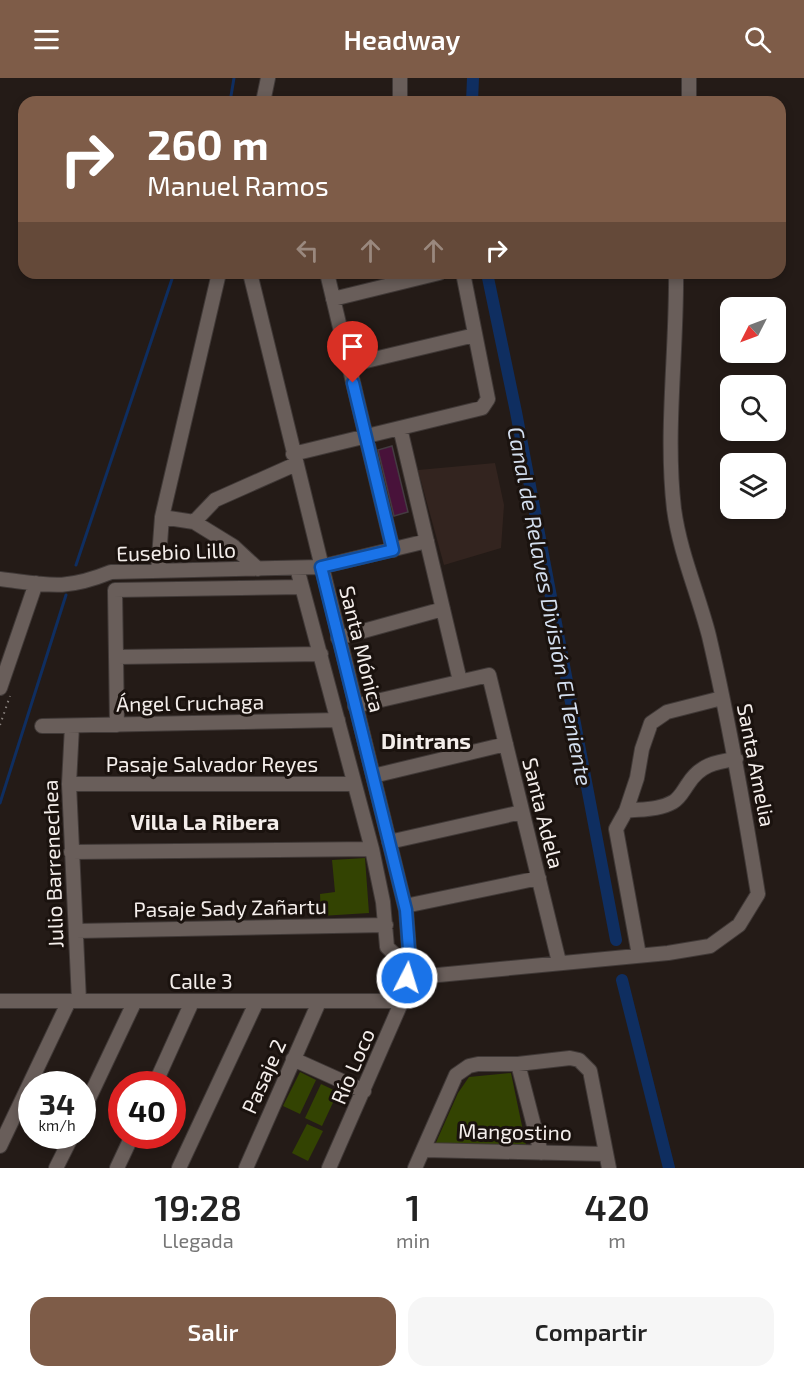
<!DOCTYPE html>
<html lang="es">
<meta charset="utf-8">
<style>
body{margin:0;font-family:"Exo 2",sans-serif;background:#f6f6f6;color:#222;height:100vh;display:flex;flex-direction:column;font-size:22px;white-space:nowrap}
*{box-sizing:border-box;margin:0}
p{font-size:20px;color:#767676}
.icon{flex:none;width:33px;height:33px;fill:none;stroke:currentColor;stroke-width:2;stroke-linecap:round;stroke-linejoin:round}
.map{position:relative;height:1090px;overflow:hidden}
.drawer{display:flex;flex-direction:column;background:#fff;flex:1}
.drawer>*{flex:none}
.hud{position:absolute;left:18px;top:18px;width:768px;height:183px;border-radius:18px;box-shadow:0 3px 9px #0003;background:#7e5c48;color:#fff;overflow:hidden}
.needle{width:39px;rotate:228deg}
.buttons{position:absolute;left:720px;top:219px;display:grid;gap:12px}
.buttons a{display:grid;place-items:center;width:66px;height:66px;border-radius:12px;background:#fff;box-shadow:0 3px 9px #0003;font-size:30px}
.speed{position:absolute;left:18px;top:993px;display:flex;gap:12px;font-size:30px;font-weight:700;text-align:center}
.speed>*{display:grid;place-content:center;width:78px;height:78px;border-radius:50%;background:#fff;box-shadow:0 3px 9px #0003;line-height:1}
.speed small{font-size:15px;font-weight:400}
.speed .limit{border:9px solid #d22;background:#fff;color:#111}
.pin{position:absolute;display:grid;place-items:center;width:51px;height:51px;color:#fff;margin:-62px -26px;border-radius:50% 50% 50% 0;rotate:-45deg;box-shadow:0 0 6px #0007}
.pin .icon{rotate:45deg}
.me{position:absolute;width:66px;margin:-33px;rotate:5deg;stroke-linejoin:round;filter:drop-shadow(0 0 4px #0008)}
.turn{display:flex;align-items:center;gap:21px;height:126px;padding:0 30px;font-size:27px}
.turn .icon{width:78px;height:78px;stroke-width:2.5}
.turn b{display:block;font-size:42px;line-height:51px}
.lanes{display:flex;align-items:center;height:57px;padding:0 30px;background:#0003;justify-content:center;gap:30px;direction:ltr}
.lanes .off{opacity:.35}
.eta{display:flex;justify-content:space-evenly;align-items:center;height:102px;text-align:center}
.eta b{font-size:36px;font-weight:600;line-height:42px}
.action{display:flex;gap:12px;margin-top:auto;padding:12px 30px}
.action a{flex:1;height:69px;border-radius:18px;background:#7e5c48;color:#fff;font-size:24px;font-weight:600;line-height:69px;text-align:center}
.action a+a{background:#f6f6f6;color:#222}
header{display:flex;justify-content:space-between;align-items:center;height:78px;padding:0 30px;background:#7e5c48;color:#fff;font-size:27px;font-weight:600}
.map>svg:first-child{display:block}
.built{fill:#33241f}
.green{fill:#334302}
.lines{fill:none;stroke-linecap:round;stroke-linejoin:round}
.stream{stroke:#0f2e60;stroke-width:3}
.canal{stroke:#0f2e60;stroke-width:12}
.building{fill:#48123a;stroke:#443b41;stroke-width:1.5}
.minor-casing{stroke:#403937;stroke-width:16}
.path{stroke:#88817d;stroke-width:2;stroke-dasharray:1.5 4.5;stroke-linecap:butt}
.minor{stroke:#695e5a;stroke-width:14}
.route-casing{stroke:#114b97;stroke-width:15}
.route{stroke:#1a73e8;stroke-width:10}
.labels{text-anchor:middle;dominant-baseline:central;stroke-width:6;stroke-linejoin:round;paint-order:stroke}
.street-label{font-size:21px;fill:#f4eeeb;stroke:#1a120e}
.water-label{font-size:22px;font-style:italic;fill:#d3deee;stroke:#1a120e}
.neighbourhood-label{font-size:22px;font-weight:bold;fill:#f4eeeb;stroke:#1a120e}
</style>
<header><svg class="icon" aria-label="menu" viewBox="0 0 24 24"><path d="M4 6h16M4 12h16M4 18h16"/></svg>Headway<svg class="icon" aria-label="search" viewBox="0 0 24 24"><circle cx="10" cy="10" r="6"/><path d="M15 15l6 6"/></svg></header>
<div class="map">
<svg width="804" height="1090" viewBox="0 0 804 1090">
<rect width="100%" height="100%" fill="#241b17"/>
<path class="built" d="M495 385 504 427 501 470 444 487 418 392Z"/>
<path class="green" d="M365 780 369 835 321 838 320 816 335 814 332 782Z
M300 994 316 1002 300 1036 283 1028Z
M511 995 527 1072 434 1069 458 1015 469 999Z
M321 1006 338 1014 322 1048 305 1040Z
M307 1046 323 1053 308 1083 292 1075Z"/>
<g class="lines">
<path class="stream" d="M230 24 234 0
M76 487 174 195
M0 725 66 517"/>
<path class="canal" d="M472 24 473 0
M487 195 516 334 616 862
M622 902 669 1090"/>
</g>
<path class="building" d="M392 368 408 434 394 438 378 372Z"/>
<g class="lines">
<g class="minor-casing">
<path id="minor" d="M400 0V24
M263 24 268 0
M689 24V0
M250 195 406 832 409 872 402 923 329 1090
M327 195 393 472
M333 221 439 195
M349 287 475 257
M400 350 460 603
M293 376 482 330 488 321 463 195
M162 439 194 444 233 468 258 491
M194 444 215 422 296 386
M297 490 372 771 383 824 387 869 408 889
M158 493 162 439 219 195
M0 501C48 507 64 513 111 494L320 489 427 463
M338 560 443 531
M117 579 321 576
M0 610 36 505
M355 628 489 597 559 884
M117 647 115 512 302 509
M42 648 338 642
M72 648 69 706 79 923
M373 698 506 666
M69 706H354
M626 733C641 731 659 732 673 724 680 720 683 713 688 706 700 687 715 684 736 681
M389 764 522 734
M71 774 372 771
M405 828 539 800
M76 853 386 847
M639 877 616 751 626 733 637 700 642 671 651 645 667 634 722 620
M407 900 668 875 710 868 739 847 758 816C744 729 729 643 709 558 698 515 680 475 674 431 665 353 677 273 676 195
M0 923H402
M293 981 364 1013
M518 986 541 1075
M155 1006 192 924
M82 1035 135 923
M0 1068 69 923
M424 1072 605 1076
M56 1090 72 1058
M117 1090 132 1058
M179 1090 257 923
M246 1090 319 924
M415 1090 456 997 469 988 478 986H518L570 980 579 982 590 993 609 1090"/>
</g>
<path class="path" d="M0 647 10 618"/>
<use href="#minor" class="minor"/>
</g>
<g class="lines">
<g class="route-casing">
<path id="route" d="M353 305 393 472 321 489 406 832 409 872 407 900"/>
</g>
<use href="#route" class="route"/>
</g>
<g class="labels">
<g class="street-label">
<text transform="translate(176 473) rotate(-2)">Eusebio Lillo</text>
<text transform="translate(363 571) rotate(76)">Santa Mónica</text>
<text transform="translate(190 624) rotate(-1)">Ángel Cruchaga</text>
<text x="212" y="685">Pasaje Salvador Reyes</text>
<text transform="translate(757 687) rotate(79)">Santa Amelia</text>
<text transform="translate(544 735) rotate(76)">Santa Adela</text>
<text transform="translate(52 786) rotate(-92)">Julio Barrenechea</text>
<text transform="translate(230 829) rotate(-1)">Pasaje Sady Zañartu</text>
<text x="201" y="902">Calle 3</text>
<text transform="translate(352 988) rotate(-67)">Río Loco</text>
<text transform="translate(263 998) rotate(-66)">Pasaje 2</text>
<text transform="translate(515 1053) rotate(1)">Mangostino</text>
</g>
<g class="water-label">
<text transform="translate(551 528) rotate(79)">Canal de Relaves División El Teniente</text>
</g>
<g class="neighbourhood-label">
<text x="426" y="662">Dintrans</text>
<text x="205" y="743">Villa La Ribera</text>
</g>
</g>
</svg>
<div class="buttons">
<a><svg class="needle" viewBox="-14 -14 28 28"><path d="M0-13l5 13h-10z" fill="#e53935"/><path d="M0 13l5-13h-10z" fill="#767676"/></svg></a>
<a><svg class="icon" aria-label="search" viewBox="0 0 24 24"><circle cx="10" cy="10" r="6"/><path d="M15 15l6 6"/></svg></a>
<a><svg class="icon" aria-label="layers" viewBox="0 0 24 24"><path d="M12 4l9 5-9 5-9-5zM3 14l9 5 9-5"/></svg></a>
</div>
<div class="speed"><div>34<small>km/h</small></div><div class="limit">40</div></div>
<div class="pin" style="left:353px;top:305px;background:#d93025"><svg class="icon" aria-label="arrive" viewBox="0 0 24 24"><path d="M6 21V4h12l-3 4 3 4H6"/></svg></div>
<svg class="me" style="left:407px;top:900px" viewBox="-20 -20 40 40"><circle r="17" fill="#1a73e8" stroke="#fff" stroke-width="3"/><path d="M0-11L8 9 0 5-8 9z" fill="#fff"/></svg>
<div class="hud">
<div class="turn"><svg class="icon" aria-label="right" viewBox="0 0 24 24"><path d="M7 20v-9h11M14 6l5 5-5 5"/></svg><div><b>260 m</b>Manuel Ramos</div></div>
<div class="lanes"><svg class="icon off" aria-label="left" viewBox="0 0 24 24"><path d="M17 20v-9H6M10 6l-5 5 5 5"/></svg><svg class="icon off" aria-label="ahead" viewBox="0 0 24 24"><path d="M12 20V5M6 11l6-6 6 6"/></svg><svg class="icon off" aria-label="ahead" viewBox="0 0 24 24"><path d="M12 20V5M6 11l6-6 6 6"/></svg><svg class="icon" aria-label="right" viewBox="0 0 24 24"><path d="M7 20v-9h11M14 6l5 5-5 5"/></svg></div>
</div>
</div>
<section class="drawer">
<div class="eta">
<div><b>19:28</b><p>Llegada</p></div>
<div><b>1</b><p>min</p></div>
<div><b>420</b><p>m</p></div>
</div>
<div class="action"><a>Salir</a><a>Compartir</a></div>
</section>
